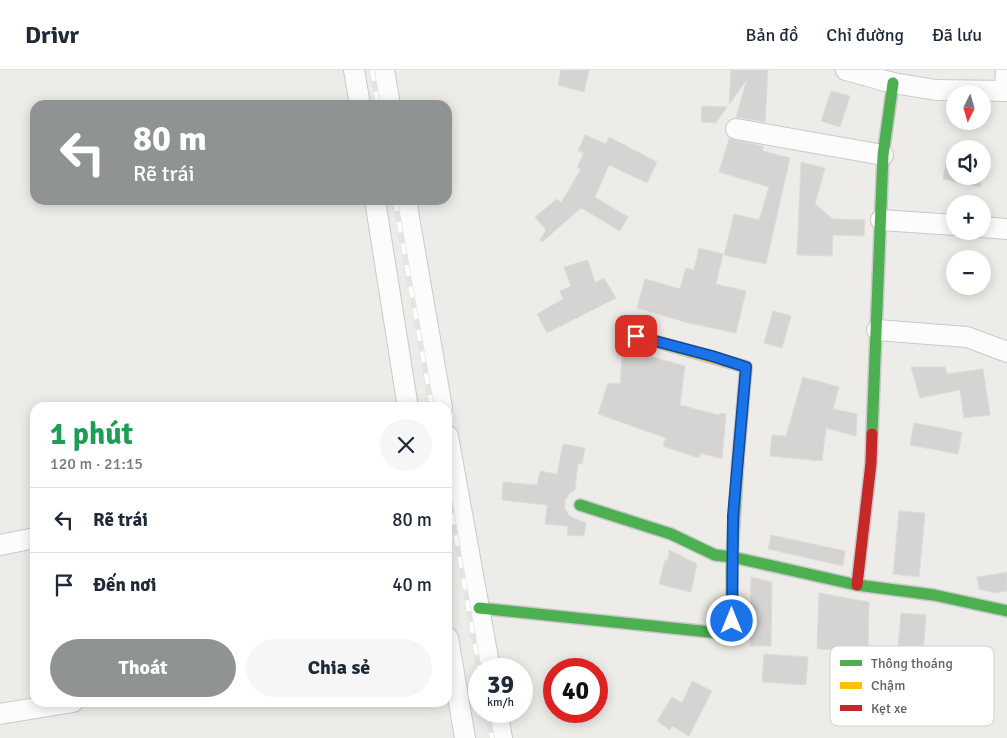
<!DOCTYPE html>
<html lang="vi">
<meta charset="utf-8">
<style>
body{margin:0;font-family:Signika,sans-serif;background:#f6f6f7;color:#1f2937;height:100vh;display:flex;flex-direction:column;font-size:19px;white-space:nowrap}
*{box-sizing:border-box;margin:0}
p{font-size:16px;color:#747a83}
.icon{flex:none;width:28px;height:28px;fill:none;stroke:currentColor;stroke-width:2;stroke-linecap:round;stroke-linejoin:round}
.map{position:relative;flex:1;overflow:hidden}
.sheet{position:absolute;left:30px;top:332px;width:422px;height:305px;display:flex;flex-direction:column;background:#fff;border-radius:15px;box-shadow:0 2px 12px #0003}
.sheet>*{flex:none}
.hud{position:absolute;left:30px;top:30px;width:422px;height:105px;border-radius:15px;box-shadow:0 2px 12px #0003;background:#909394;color:#fff;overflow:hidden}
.needle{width:32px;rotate:185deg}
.buttons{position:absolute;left:946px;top:15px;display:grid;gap:10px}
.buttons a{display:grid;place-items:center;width:45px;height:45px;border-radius:50%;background:#fff;box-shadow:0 2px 12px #0003;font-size:25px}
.speed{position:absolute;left:468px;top:588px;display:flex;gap:10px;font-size:25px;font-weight:700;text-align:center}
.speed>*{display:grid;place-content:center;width:65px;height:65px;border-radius:50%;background:#fff;box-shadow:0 2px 12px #0003;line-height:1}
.speed small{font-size:12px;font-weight:400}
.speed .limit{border:8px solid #d22;background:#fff;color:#111}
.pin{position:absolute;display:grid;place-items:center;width:42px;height:42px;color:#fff;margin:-21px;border-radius:10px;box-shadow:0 2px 8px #0006}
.me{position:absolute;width:55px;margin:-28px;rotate:0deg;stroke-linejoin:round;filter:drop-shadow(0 0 4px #0008)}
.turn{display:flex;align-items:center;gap:18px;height:105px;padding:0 20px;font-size:22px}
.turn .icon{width:65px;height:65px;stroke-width:2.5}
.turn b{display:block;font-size:35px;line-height:42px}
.round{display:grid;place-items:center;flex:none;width:52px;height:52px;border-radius:26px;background:#f6f6f7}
.head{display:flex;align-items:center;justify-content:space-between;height:85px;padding:0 20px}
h1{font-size:30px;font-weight:700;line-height:38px;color:#1e9e55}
.action{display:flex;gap:10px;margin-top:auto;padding:10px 20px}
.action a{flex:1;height:58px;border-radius:30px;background:#909394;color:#fff;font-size:20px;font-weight:700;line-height:58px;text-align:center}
.action a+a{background:#f6f6f7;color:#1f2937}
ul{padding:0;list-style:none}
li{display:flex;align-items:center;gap:15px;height:65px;padding:0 20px;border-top:1px solid #e0e1e3}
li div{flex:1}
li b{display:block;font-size:19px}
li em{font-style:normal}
header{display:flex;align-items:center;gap:30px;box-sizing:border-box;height:70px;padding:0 25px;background:#fff;border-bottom:1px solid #e0e1e3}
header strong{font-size:24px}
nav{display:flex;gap:28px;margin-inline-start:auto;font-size:18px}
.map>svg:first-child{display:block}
.building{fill:#d6d4d3;stroke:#dedbd8}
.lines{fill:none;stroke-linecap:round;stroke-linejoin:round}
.street-casing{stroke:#cac9ca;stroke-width:22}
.fast-casing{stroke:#c9c9ca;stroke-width:14}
.slow-casing{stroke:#c9c9ca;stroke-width:14}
.jam-casing{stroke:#c9c9ca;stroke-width:14}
.street{stroke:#fcfcfc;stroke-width:20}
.fast{stroke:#4caf50;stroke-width:11}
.slow{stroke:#ffc107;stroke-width:11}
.jam{stroke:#c62828;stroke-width:11}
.rail-casing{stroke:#e3e4e3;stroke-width:5.5}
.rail{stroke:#fff;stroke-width:4;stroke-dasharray:11;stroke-linecap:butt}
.route-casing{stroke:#114b97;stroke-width:12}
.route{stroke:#1a73e8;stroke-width:9}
.key{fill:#fff;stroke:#cfd0d1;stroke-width:1}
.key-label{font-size:14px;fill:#5e6367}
</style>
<header>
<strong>Drivr</strong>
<nav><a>Bản đồ</a><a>Chỉ đường</a><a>Đã lưu</a></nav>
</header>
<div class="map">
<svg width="1007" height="668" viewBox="0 0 1007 668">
<rect width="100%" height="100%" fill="#eeece9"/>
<path class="building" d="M561 0H589L584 22 558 15Z
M731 0H768L765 52 736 47 747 9 729 35Z
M831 21 850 26 840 57 821 51Z
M702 36 727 37 716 53 701 52Z
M585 65 606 74 609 67 657 92 647 113 609 95 595 127 628 147 620 161 581 138 542 172 540 170 546 160 535 147 557 129 561 133 581 99 577 97 584 83 578 81Z
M729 69 763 76V81L790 88 766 194 724 185 734 144 759 150 769 117 719 102Z
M947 88 955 90V106H982L980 117 943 109Z
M801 92 825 98 815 134 833 149 865 150 864 166 833 165 832 186 797 185Z
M699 178 723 184 716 214 746 221 736 263 689 253 637 238 645 209 680 219 686 198 694 200Z
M588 190 595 213 604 208 616 228 547 263 537 244 563 229 560 221 571 216 564 197Z
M773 241 791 246 782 278 764 273Z
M623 274 632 281 685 296 680 335 719 345 720 343 726 344 722 389 701 383 699 388 663 376 666 368 598 344 608 313 620 314Z
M911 297H945L947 304 983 299 990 345 964 348 960 320 920 328Z
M803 307 839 317 833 339 857 344 856 366 826 358 822 391 770 386 772 365 786 366Z
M914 353 962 362 958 384 910 375Z
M563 374 585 378 582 394 578 393 575 420 569 424 565 430V438L569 446 586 453 584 466 567 465 568 456 545 454 547 435 502 430 503 412 537 415 540 401 557 404Z
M899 441 925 443 919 507 893 504Z
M771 465 845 481 843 496 768 479Z
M669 480 697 494 691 522 659 514 665 490H668Z
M1007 502V521L996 523 979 519 977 507Z
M751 507 772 512 771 576H750Z
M819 523 869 532 868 581 817 579Z
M901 543 926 545 923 583 956 587 953 609 894 624Z
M764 584 808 587 806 615 762 612Z
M692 611 712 621 689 666 672 656 670 660 657 651 672 627 682 633Z"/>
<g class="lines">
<g class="street-casing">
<path id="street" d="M354 0 360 35
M384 0 390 35
M846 0 893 13 936 20 1007 21
M1005 21 1006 0
M736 59 883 85
M375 130 408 338
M406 130 442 338
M881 150 955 155
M982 157 1007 159
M877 260 967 267 1007 282
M448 366 490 599
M0 475 35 468
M448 568 465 668
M497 641 502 668
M0 644 73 632"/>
</g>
<g class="fast-casing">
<path id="fast" d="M872 364 883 85 893 13
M738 389 732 487 857 515 934 525 1007 541
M479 538 729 564 732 551V487L715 485 671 464 580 435"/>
</g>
<g class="slow-casing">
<path id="slow" d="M636 266 746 297 738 389"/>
</g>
<g class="jam-casing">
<path id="jam" d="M857 515 871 393 872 364"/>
</g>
<use href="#street" class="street"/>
<use href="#fast" class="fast"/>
<use href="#slow" class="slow"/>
<use href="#jam" class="jam"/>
<g class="rail-casing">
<path id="rail" d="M372 0 378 35
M395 130 432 338
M448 422 479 599
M487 641 492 668"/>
</g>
<use href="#rail" class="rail"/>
</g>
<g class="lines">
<g class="route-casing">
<path id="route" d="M636 266 712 286 746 297 733 446 732 551"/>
</g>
<use href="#route" class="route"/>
</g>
<rect x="830" y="576" width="164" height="80" rx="8" class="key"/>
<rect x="840" y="590" width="22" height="6" fill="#4caf50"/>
<rect x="840" y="612" width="22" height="7" fill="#ffc107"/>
<rect x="840" y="635" width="22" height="6" fill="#c62828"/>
<g class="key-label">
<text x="871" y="598">Thông thoáng</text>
<text x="871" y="620">Chậm</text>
<text x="871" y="643">Kẹt xe</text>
</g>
</svg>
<div class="buttons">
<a><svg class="needle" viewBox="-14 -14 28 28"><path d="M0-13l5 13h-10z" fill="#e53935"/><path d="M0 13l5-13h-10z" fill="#747a83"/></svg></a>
<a><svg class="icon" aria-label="sound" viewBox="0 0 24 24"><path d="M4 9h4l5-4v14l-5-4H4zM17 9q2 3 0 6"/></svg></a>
<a>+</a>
<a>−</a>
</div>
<div class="speed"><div>39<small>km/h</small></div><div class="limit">40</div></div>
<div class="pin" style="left:636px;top:266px;background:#d93025"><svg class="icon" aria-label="arrive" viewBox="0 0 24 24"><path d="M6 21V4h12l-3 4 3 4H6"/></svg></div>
<svg class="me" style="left:732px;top:551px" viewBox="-20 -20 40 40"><circle r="17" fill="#1a73e8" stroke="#fff" stroke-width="3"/><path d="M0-11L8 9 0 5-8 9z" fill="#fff"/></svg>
<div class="hud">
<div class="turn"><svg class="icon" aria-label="left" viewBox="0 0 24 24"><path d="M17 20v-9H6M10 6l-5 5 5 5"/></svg><div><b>80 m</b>Rẽ trái</div></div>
</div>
<section class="sheet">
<div class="head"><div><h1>1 phút</h1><p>120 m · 21:15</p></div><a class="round"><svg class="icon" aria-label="close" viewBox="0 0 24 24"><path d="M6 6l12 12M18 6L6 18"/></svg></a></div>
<ul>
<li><svg class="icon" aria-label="left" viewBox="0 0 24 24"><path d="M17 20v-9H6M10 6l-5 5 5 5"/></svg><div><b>Rẽ trái</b></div><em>80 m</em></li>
<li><svg class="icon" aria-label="arrive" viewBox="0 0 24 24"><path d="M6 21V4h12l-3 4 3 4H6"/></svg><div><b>Đến nơi</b></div><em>40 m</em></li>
</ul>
<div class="action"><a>Thoát</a><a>Chia sẻ</a></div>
</section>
</div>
